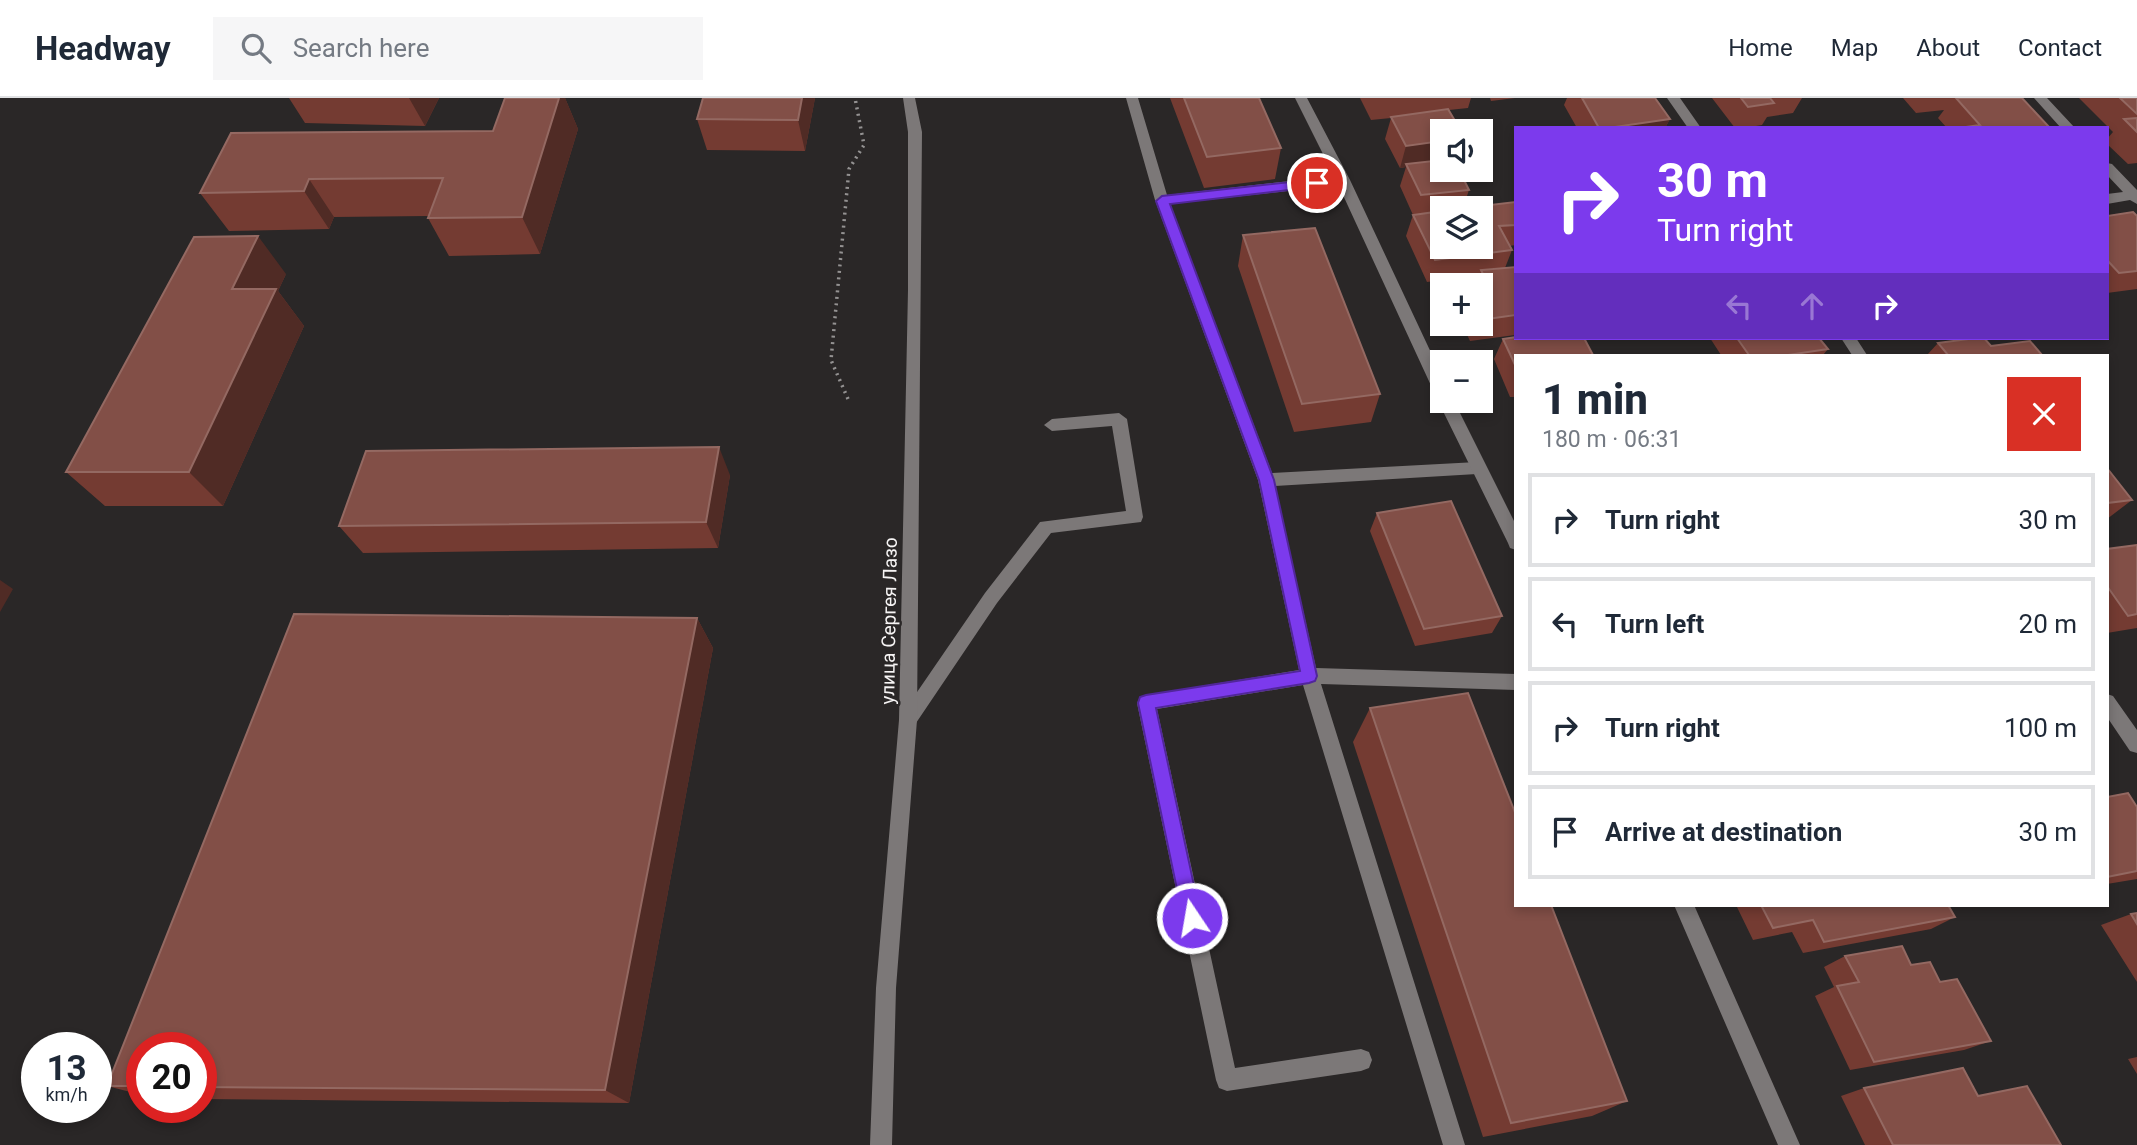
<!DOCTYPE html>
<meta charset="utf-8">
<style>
body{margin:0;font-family:Roboto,sans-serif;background:#f6f6f7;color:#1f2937;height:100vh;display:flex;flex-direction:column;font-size:26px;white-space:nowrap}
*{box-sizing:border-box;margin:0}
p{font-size:23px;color:#747a83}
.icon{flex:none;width:38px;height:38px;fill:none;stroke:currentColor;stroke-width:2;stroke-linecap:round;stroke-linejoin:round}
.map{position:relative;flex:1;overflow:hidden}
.drawer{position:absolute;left:1514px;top:256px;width:595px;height:553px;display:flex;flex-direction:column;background:#fff;border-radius:0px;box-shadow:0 4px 10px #0003}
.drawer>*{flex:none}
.guide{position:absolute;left:1514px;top:28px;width:595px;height:214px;border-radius:0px;box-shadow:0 4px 10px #0003;background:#7c3aed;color:#fff;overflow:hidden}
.buttons{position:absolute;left:1430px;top:21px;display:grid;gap:14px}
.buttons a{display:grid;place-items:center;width:63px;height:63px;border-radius:0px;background:#fff;box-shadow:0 4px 10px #0003;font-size:35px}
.speed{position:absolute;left:21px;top:934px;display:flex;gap:14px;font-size:35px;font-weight:700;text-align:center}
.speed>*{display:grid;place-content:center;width:91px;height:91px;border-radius:50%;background:#fff;box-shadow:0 4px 10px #0003;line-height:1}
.speed small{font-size:18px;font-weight:400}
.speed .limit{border:10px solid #d22;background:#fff;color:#111}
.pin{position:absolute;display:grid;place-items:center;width:60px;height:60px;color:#fff;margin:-30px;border:4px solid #fff;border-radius:50%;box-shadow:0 2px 7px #0007}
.me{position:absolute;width:77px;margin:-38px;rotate:348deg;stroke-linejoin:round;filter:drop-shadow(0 0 5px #0008)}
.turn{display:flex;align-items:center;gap:24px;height:147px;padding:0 28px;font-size:32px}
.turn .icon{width:91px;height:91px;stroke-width:2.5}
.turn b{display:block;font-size:49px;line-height:60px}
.lanes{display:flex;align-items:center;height:66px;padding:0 28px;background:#0003;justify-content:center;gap:35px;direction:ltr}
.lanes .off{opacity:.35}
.round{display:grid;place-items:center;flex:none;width:74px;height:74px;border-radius:0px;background:#f6f6f7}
.headline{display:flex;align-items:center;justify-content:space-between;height:119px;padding:0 28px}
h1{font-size:42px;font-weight:800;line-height:52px}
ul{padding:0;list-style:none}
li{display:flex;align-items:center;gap:21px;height:94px;margin:0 14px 10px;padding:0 14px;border:4px solid #e0e1e3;border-radius:0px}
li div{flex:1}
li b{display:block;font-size:26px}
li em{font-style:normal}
header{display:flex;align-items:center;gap:42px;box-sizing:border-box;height:98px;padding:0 35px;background:#fff;border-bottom:2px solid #e0e1e3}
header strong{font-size:33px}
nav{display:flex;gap:38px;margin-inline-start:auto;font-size:24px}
.search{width:490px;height:63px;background:#f6f6f7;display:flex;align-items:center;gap:18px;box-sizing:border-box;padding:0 24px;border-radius:0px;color:#747a83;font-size:26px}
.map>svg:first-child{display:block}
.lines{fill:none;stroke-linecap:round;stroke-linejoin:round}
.path{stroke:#949292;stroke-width:3.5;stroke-dasharray:2 4.5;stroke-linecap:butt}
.lane{fill:#7c7878;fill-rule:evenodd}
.street{fill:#7c7878;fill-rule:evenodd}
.wall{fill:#743b32}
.shaded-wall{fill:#502b25}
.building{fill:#824f47;stroke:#946962;stroke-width:2}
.route{fill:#7c3aed;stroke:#51269a;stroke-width:2}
.labels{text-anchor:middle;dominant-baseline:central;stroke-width:5;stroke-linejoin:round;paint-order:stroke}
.street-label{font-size:19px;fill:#f6f4f4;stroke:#2a2727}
</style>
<header>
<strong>Headway</strong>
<div class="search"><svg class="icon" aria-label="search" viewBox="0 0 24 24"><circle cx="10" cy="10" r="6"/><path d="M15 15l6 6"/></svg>Search here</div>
<nav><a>Home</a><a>Map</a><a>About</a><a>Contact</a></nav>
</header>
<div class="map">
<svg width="2137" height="1047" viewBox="0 0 2137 1047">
<rect width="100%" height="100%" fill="#2a2727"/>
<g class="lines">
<path class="path" d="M848 301 831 262 849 71 864 47 855 0"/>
<path class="lane" d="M1126 0H1138L1167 97 1343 77 1350 82 1343 87 1170 106 1272 375 1477 364 1485 370 1477 376 1275 388 1316 570 1516 576V592L1321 586 1465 1047H1443L1303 587 1157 611 1235 970 1361 951 1369 954 1372 962 1369 970 1361 973 1227 993 1219 990 1216 982 1137 605 1140 599 1146 597 1299 572 1258 382 1155 102Z
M1119 315 1127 321 1143 419 1141 424 1051 435 997 505 914 628 908 630 902 628 899 622 902 616 985 495 1040 424 1126 413 1112 328 1052 333 1044 327 1052 321Z"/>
<path class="street" d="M903 0H915L922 34 917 622 896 890 892 1047H870L876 890 899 622 908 192V34Z
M1295 0H1307L1350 82 1442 278V303H1454L1516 427V452L1510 450 1508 445 1438 303 1440 299 1434 294 1336 82Z
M1667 0H1680L1701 30H1688Z
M2034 0H2047L2075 30H2061Z
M2107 65 2112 66 2137 92V106L2130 102 2107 106V96L2123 94 2107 77Z
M1841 240H1856L1867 257H1852Z
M2107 596 2113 598 2137 632V655L2130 653 2107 619Z
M1674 807H1694L1800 1047H1778Z"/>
</g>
<path class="wall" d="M289 0H439L425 28 305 25Z
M505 0H565L578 31 540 156 449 158 428 120V118L334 119 329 131 229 133 200 95 493 33Z
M815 0 805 53 707 52 697 21Z
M1170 0H1259L1281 50 1275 81 1204 90Z
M1360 0H1471L1468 10 1449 12 1442 72 1469 92 1463 110H1442V149L1515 104 1516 147 1509 148 1512 152 1505 170 1516 169V299H1510L1494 261 1503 241 1514 239 1515 237 1470 243 1462 226H1480V187H1458L1460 183 1478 181 1479 177 1427 184 1406 138 1413 117 1400 88 1406 69 1400 70 1385 41 1391 20 1371 22Z
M1490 0H1515L1491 3Z
M1567 0H1582L1670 21 1665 30H1577L1564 7Z
M1712 0H1802L1793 15 1767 19 1762 27 1744 30H1735Z
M1903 0H2022L2050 30H1947L1938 20 1944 12 1916 15Z
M2079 0H2137V65L2128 66 2107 46V41L2113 34Z
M2107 118H2137V191L2107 195Z
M1243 137 1380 296 1371 324 1294 334 1238 168Z
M286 176 278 193 304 228 223 408H105L66 374Z
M1710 240H1819L1828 251 1823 257H1721Z
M1938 245 1991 248 2042 257H1927Z
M2107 370 2132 402 2107 421Z
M730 377 718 450 363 455 339 428Z
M1377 415 1502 518 1492 535 1415 548 1370 433Z
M2137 447V530L2107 535V451Z
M294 516 697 520 713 550 629 1005 201 1001V950H142V997L107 988Z
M1370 610 1627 1003 1592 1018 1483 1039 1353 644Z
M2107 699 2137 709V781L2107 786Z
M1736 807H1948L1955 819 1931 831 1803 855 1792 834 1753 842Z
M2137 815V884L2101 827 2131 816Z
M1845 858 1911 867 1940 884 1991 943 1964 952 1850 972 1815 898 1834 889 1824 869Z
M2137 959V976L2128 961Z
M1864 990 1978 998 2061 1047H1865L1841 998Z"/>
<path class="shaded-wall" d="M409 0H439L425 28Z
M559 0H565L578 31 540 156 522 119Z
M802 0H815L805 53 798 22Z
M1670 21 1665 30H1608Z
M1442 43V64L1406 66V69L1400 70 1406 48Z
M309 81 334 119 329 131 304 93Z
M258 138 286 176 278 193 304 228 223 408 189 374 232 191Z
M719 349 730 377 718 450 706 424Z
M0 482 13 491 0 514Z
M697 520 713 550 629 1005 605 992Z"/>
<path class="building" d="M505 0H559L522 119 428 120 443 80 309 81 304 93 200 95 231 35 493 33Z
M703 0H802L798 22 697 21Z
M1184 0H1259L1281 50 1207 59Z
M1582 0H1655L1670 21 1608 30H1599Z
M1741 0H1770L1774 5 1748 9Z
M1956 0H2022L2050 30H1959L1980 27Z
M2120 0H2137V16Z
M1448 11 1461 33H1442V43L1406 48 1391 19Z
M2137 20V34L2124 21Z
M1442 62V72H1459L1469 92 1421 97 1406 66Z
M1515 104 1516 127 1499 128 1512 152 1435 162 1413 117 1442 113V149H1480V110H1465Z
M2133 114 2137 118V173L2119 175 2107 162V118Z
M1315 130 1380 296 1302 306 1243 137Z
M258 138 232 191H276L189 374H66L194 139Z
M1516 169V217L1480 222V187H1462L1460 183 1485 180 1481 172Z
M1516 239 1584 240 1593 257H1516V269L1503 241Z
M1737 240H1819L1828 251 1788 257H1749Z
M1976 240H1984L1991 248 2030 243 2042 257H1948L1938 245Z
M719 349 706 424 339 428 366 353Z
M2107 370 2132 402 2107 405Z
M1451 403 1502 518 1424 531 1377 415Z
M2137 447V516L2128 518 2107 488V451Z
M294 516 697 520 605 992 201 989V950H142V988H107Z
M1468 595 1516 717V807H1551L1627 1003 1511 1025 1370 610Z
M2128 695 2137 709V773L2107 779V699Z
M1761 807H1948L1955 819 1824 844 1813 822 1773 830Z
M2137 815V826L2131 816Z
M1902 848 1911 867 1930 864 1940 884 1957 881 1991 943 1874 964 1837 888 1859 884 1845 858Z
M1963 970 1978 998 2027 988 2061 1047H1893L1864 990Z"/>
<path class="route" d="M1317 81 1324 85 1322 88 1170 106 1274 382 1317 578 1315 583 1309 585 1156 610 1201 820 1199 827 1192 829 1186 827 1183 820 1138 605 1140 599 1146 597 1300 573 1259 382 1156 103 1162 98Z"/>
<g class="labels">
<g class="street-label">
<text transform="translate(889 523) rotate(-89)">улица Сергея Лазо</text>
</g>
</g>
</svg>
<div class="buttons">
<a><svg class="icon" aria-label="sound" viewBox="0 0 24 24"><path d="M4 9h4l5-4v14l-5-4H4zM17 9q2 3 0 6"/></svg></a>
<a><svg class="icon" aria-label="layers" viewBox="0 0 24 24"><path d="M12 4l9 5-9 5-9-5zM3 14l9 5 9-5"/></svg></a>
<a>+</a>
<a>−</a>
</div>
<div class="speed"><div>13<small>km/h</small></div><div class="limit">20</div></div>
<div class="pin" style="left:1317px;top:85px;background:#d93025"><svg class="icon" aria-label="arrive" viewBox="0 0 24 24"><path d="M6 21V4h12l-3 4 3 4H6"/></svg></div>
<svg class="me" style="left:1192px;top:820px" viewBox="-20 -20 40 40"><circle r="17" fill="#7c3aed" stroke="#fff" stroke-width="3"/><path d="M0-11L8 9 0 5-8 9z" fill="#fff"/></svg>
<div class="guide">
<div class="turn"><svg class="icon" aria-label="right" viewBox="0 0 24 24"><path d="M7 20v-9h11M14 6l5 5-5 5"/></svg><div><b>30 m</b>Turn right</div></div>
<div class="lanes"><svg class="icon off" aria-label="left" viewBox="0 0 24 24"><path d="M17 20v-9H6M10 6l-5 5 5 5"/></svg><svg class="icon off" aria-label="ahead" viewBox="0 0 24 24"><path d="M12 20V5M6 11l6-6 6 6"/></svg><svg class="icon" aria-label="right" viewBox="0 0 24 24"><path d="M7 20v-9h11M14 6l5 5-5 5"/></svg></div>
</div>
<section class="drawer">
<div class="headline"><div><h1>1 min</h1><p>180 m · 06:31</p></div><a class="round" style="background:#d93025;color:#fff"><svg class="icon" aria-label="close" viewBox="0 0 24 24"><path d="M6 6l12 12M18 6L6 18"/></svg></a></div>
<ul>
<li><svg class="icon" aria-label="right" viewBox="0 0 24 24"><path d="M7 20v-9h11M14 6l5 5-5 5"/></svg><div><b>Turn right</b></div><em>30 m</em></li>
<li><svg class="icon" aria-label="left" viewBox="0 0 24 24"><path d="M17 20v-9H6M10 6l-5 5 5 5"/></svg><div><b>Turn left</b></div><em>20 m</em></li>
<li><svg class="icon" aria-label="right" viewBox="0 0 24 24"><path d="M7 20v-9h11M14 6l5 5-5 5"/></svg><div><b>Turn right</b></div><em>100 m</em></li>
<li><svg class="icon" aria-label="arrive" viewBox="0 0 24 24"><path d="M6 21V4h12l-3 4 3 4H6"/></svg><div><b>Arrive at destination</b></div><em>30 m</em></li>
</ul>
</section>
</div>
